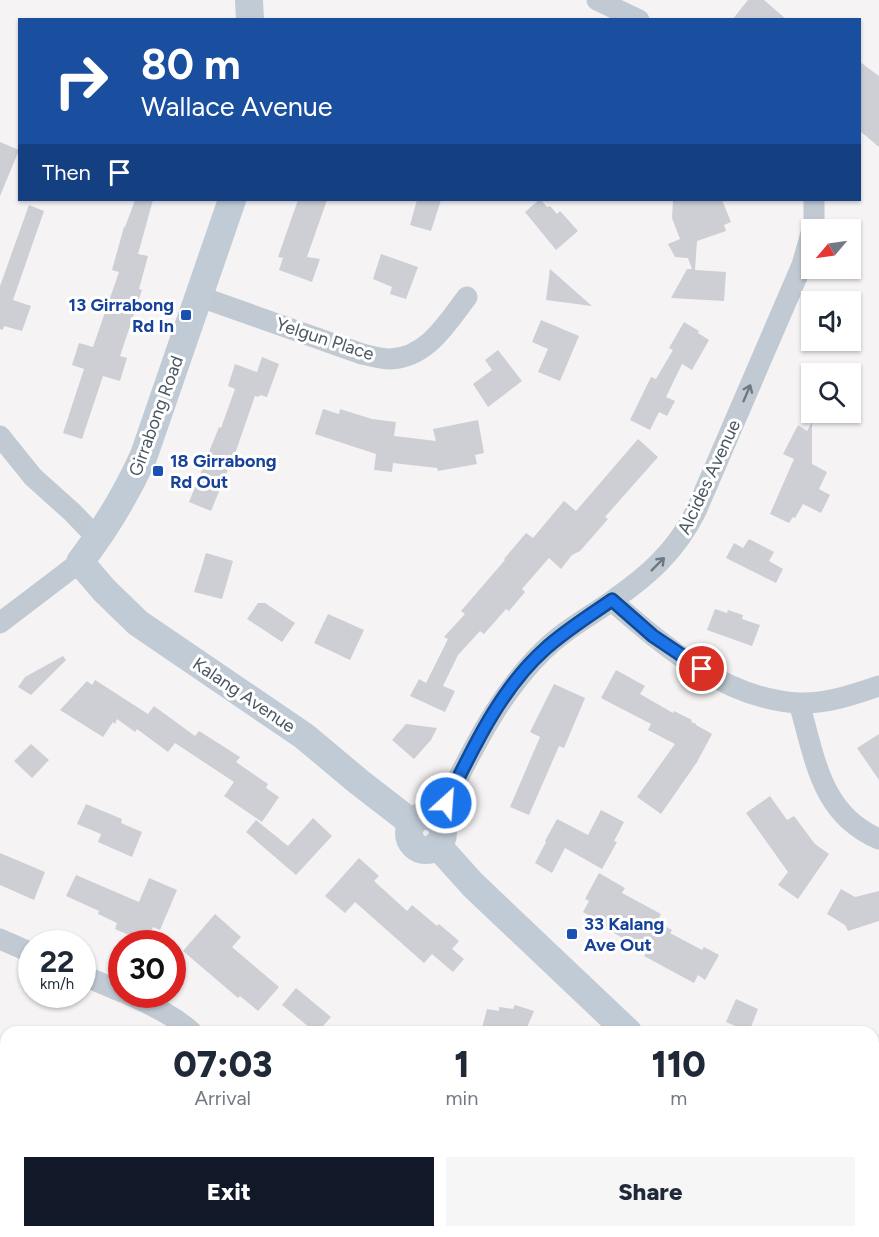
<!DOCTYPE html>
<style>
body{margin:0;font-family:Figtree,sans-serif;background:#f6f6f7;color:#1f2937;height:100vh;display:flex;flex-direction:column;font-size:22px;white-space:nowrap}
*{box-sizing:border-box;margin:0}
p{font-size:20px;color:#747a83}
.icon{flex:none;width:33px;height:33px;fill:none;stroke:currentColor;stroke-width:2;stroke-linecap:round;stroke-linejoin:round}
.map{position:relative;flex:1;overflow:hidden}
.side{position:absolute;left:0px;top:1026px;width:879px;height:212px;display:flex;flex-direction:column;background:#fff;border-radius:18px 18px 0 0;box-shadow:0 2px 4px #0004}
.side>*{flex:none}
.hud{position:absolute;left:18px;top:18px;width:843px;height:183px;border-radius:0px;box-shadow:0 2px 4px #0004;background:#1a4fa0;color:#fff;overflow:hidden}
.needle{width:39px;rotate:241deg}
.tools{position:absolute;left:801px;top:219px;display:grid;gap:12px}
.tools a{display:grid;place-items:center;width:60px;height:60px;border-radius:0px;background:#fff;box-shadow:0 2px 4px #0004;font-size:30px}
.speed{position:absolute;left:18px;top:930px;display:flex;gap:12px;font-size:30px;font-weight:700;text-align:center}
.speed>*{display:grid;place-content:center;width:78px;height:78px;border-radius:50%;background:#fff;box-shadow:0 2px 4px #0004;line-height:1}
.speed small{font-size:15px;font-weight:400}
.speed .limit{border:9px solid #d22;background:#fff;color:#111}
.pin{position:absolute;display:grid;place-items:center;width:51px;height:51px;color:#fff;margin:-26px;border:3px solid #fff;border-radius:50%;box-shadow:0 2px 6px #0007}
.me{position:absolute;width:66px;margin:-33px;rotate:26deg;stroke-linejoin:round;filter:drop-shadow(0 0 4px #0008)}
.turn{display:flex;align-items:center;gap:21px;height:126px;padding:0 24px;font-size:27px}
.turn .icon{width:78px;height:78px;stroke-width:2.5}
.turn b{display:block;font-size:42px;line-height:51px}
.then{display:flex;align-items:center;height:57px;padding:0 24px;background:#0003;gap:12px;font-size:22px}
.eta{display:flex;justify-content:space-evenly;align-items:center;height:102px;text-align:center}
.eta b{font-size:36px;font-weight:800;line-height:42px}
.primary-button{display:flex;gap:12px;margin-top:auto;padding:12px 24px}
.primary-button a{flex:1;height:69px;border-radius:0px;background:#111827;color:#fff;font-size:24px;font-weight:800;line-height:69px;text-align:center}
.primary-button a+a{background:#f6f6f7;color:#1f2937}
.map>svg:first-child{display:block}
.building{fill:#cdcfd5}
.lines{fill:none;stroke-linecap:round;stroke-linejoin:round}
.street{stroke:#c1cad2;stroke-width:21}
.secondary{stroke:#c1cbd6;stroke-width:28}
.oneway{stroke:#6e7983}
.route-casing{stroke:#114b97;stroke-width:15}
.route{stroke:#1a73e8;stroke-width:10}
.transit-dot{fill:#1a4fb4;stroke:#fff;stroke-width:2}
.labels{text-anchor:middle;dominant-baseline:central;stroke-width:6;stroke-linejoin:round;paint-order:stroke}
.transit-label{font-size:18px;font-weight:bold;fill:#164399;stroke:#fff;text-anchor:start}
.street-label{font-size:18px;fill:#4a5661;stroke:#fff}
</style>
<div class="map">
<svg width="879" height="1237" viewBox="0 0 879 1237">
<rect width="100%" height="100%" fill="#f5f3f3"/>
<path class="building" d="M748 0H764L787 20H732Z
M860 62 879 76V147L860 131Z
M0 142 19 150 0 196Z
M135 200H153L138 254 148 256 139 289 142 290 120 356 127 358 120 381 103 376 82 439 63 433 84 369 72 365 79 343 93 347 119 272 112 270 124 227H125Z
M298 200H327L307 257 320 259 312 282 279 270 283 258 278 257Z
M417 200H441L431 231 410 225Z
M539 200H541L547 207 550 206 557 214 560 211 578 231 556 250 525 212Z
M673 200H722L731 222 724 225 726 231 697 241 695 270 726 272 724 301 671 298 687 269H692L688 258 675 257 668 244 680 239 672 218Z
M29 205 44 211 13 300 31 306 22 331 4 326 3 330 0 329V286Z
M381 254 418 267 406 299 390 294 392 287 373 279Z
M550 269 592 306 546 300Z
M541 320 579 336 560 381 538 372 548 349 532 342Z
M684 322 699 331 698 333 709 340 692 370 682 364 666 397 675 401 667 416 659 412 650 430 630 420 651 377 656 379 673 350 669 348Z
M498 350 522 381 488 407 473 384 492 370 485 360Z
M262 357 279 364 267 397 260 395 259 397 255 396 237 448 211 511 189 502 219 427 221 428 235 389 228 386 235 364 257 372Z
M323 409 339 414 340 409 372 419 396 422 394 436 436 441 433 429 478 420 484 453 475 455 477 464 438 471 437 468 393 463 392 472 374 470 376 454 315 434Z
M812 422V465V464L827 472 819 489 830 495 821 513 803 504 795 518 793 517 789 523 770 514 794 459 783 454 798 425 807 431Z
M638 439 658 457 605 517 608 519 580 551 572 555 561 569 549 558 522 589 525 592 509 611 506 609 484 634 480 631 458 655 443 686 455 691 445 712 410 696 419 679 426 683 448 639 444 637 465 614 461 611 505 560 504 559 526 533 533 538 564 501 576 511Z
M749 539 774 552 769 561 783 569 776 583 726 558 734 543 743 548Z
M206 553 233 561 222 599 194 592Z
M258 603H265L295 623 282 642 247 619Z
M715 609 727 613 728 610 743 615 742 619 760 625 752 646 707 630Z
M328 614 364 630 350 660 314 643Z
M63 656 66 660 31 695 18 687 25 677Z
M616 670 645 686 640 694 673 713 674 711 692 720 691 722 696 724V725L712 734 697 762 661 814 637 797 675 744 648 730 651 724 601 698Z
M95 680 148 714 154 706 195 736 199 731 240 757 236 762 268 784 266 788 279 797 262 822 224 796 234 782 175 743 168 752 137 729 135 732 117 719 115 724 113 722 103 737 60 710 87 681 92 685Z
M554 684 585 698 564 748 559 746 529 815 510 807 540 737 530 732Z
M406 724 437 728 431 740 414 759 392 740Z
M879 734V780L857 748Z
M31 744 49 760 32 778 14 761Z
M770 796 787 820 794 816 815 844 829 854 798 899 778 885 788 872 746 813Z
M86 804 122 819 121 823 142 832 132 857 98 842 101 834 77 824Z
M601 810 624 822 614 841 617 842 602 869 565 848 552 873 535 863 546 842 545 841 557 819 588 835Z
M313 818 332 836 296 875 246 832 256 820 288 846Z
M0 853 45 872 34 900 0 885Z
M359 858 379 876 374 881 407 911 412 905 437 926 439 924 459 941 452 949 464 959 453 972 432 954 424 963 355 902 345 913 325 896Z
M599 873 625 888 622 893 661 914 657 922 672 930 670 933 702 950 704 947 719 955 705 980 698 975 694 983 644 956 647 952 593 921 594 918 583 912 589 901 585 899Z
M76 875 139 902 149 878 177 890 160 930 153 927 147 943 115 929 117 923 98 914 99 911 66 896Z
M841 889 855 897 879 891V921L848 931 845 925 827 914Z
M215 914 241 937 232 947 279 987 258 1011 240 996 238 998 183 951Z
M296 988 331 1017 318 1032H315L282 1005Z
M736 999 758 1009 749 1032 726 1022Z
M515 1005 534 1011 525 1032H481L487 1009 499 1011V1007L513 1009Z"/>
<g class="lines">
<path class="street" d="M597 0 639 20
M812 230 814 221V200
M198 296 362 354C371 356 381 359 390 359 427 358 447 323 467 297
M0 436 33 477 72 512 98 539
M612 601C664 646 725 699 798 703 826 704 853 695 879 686
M0 623 80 562
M799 703C815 757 820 814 879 839
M437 820C467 761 495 698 543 651 564 630 589 617 613 600 649 575 676 551 696 511L802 265 812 230
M0 939 32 953
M82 975 122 992
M127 994C151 1005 173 1015 192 1032
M426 1232 432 1237"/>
<path class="secondary" d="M249 0 250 20
M232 200 144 455C127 493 106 528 80 562L104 590 138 623 304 736 359 782 412 823
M409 833a17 17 0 1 1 34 0a17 17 0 1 1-34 0Z
M437 845 473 885 628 1032
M873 1176 879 1182"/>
</g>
<defs><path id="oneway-shaft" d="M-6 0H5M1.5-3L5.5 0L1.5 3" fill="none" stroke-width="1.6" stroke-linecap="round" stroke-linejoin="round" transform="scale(1.5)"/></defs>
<g class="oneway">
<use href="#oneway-shaft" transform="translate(747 393) rotate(-67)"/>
<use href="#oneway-shaft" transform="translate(658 564) rotate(-45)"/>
</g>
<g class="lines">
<g class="route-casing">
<path id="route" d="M446 803C472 750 500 689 545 649 566 630 589 616 612 600L653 636 702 669"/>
</g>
<use href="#route" class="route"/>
</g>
<g class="transit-dot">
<rect x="180" y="309" width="12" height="12" rx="3"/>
<rect x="152" y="465" width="12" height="12" rx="3"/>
<rect x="566" y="928" width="12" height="12" rx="3"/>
</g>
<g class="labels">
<g class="transit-label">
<text x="174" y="305" text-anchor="end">13 Girrabong<tspan x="174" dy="21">Rd In</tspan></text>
<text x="170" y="461">18 Girrabong<tspan x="170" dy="21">Rd Out</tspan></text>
<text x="584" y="924">33 Kalang<tspan x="584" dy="21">Ave Out</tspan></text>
</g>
<g class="street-label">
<text transform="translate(325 339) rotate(18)">Yelgun Place</text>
<text transform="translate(156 416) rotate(-70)">Girrabong Road</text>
<text transform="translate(709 477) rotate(-65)">Alcides Avenue</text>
<text transform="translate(244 695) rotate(34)">Kalang Avenue</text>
</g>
</g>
</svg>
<div class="tools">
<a><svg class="needle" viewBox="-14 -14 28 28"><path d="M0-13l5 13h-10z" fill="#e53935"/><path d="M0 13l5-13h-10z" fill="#747a83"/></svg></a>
<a><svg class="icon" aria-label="sound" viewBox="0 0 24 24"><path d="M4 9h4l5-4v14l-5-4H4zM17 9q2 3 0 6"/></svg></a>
<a><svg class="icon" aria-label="search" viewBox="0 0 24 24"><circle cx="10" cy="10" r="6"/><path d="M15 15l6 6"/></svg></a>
</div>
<div class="speed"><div>22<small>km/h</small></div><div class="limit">30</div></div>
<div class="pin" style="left:702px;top:669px;background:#d93025"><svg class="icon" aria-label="arrive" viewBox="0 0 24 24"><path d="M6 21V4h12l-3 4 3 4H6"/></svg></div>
<svg class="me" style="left:446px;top:803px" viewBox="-20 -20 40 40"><circle r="17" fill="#1a73e8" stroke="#fff" stroke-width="3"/><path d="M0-11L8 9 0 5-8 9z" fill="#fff"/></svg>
<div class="hud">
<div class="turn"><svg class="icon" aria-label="right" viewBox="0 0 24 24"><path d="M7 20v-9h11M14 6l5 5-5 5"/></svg><div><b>80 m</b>Wallace Avenue</div></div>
<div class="then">Then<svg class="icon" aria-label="arrive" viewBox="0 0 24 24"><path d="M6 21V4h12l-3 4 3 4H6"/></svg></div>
</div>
<section class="side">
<div class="eta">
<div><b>07:03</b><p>Arrival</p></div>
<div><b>1</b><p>min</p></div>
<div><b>110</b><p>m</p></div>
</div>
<div class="primary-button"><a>Exit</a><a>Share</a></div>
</section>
</div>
